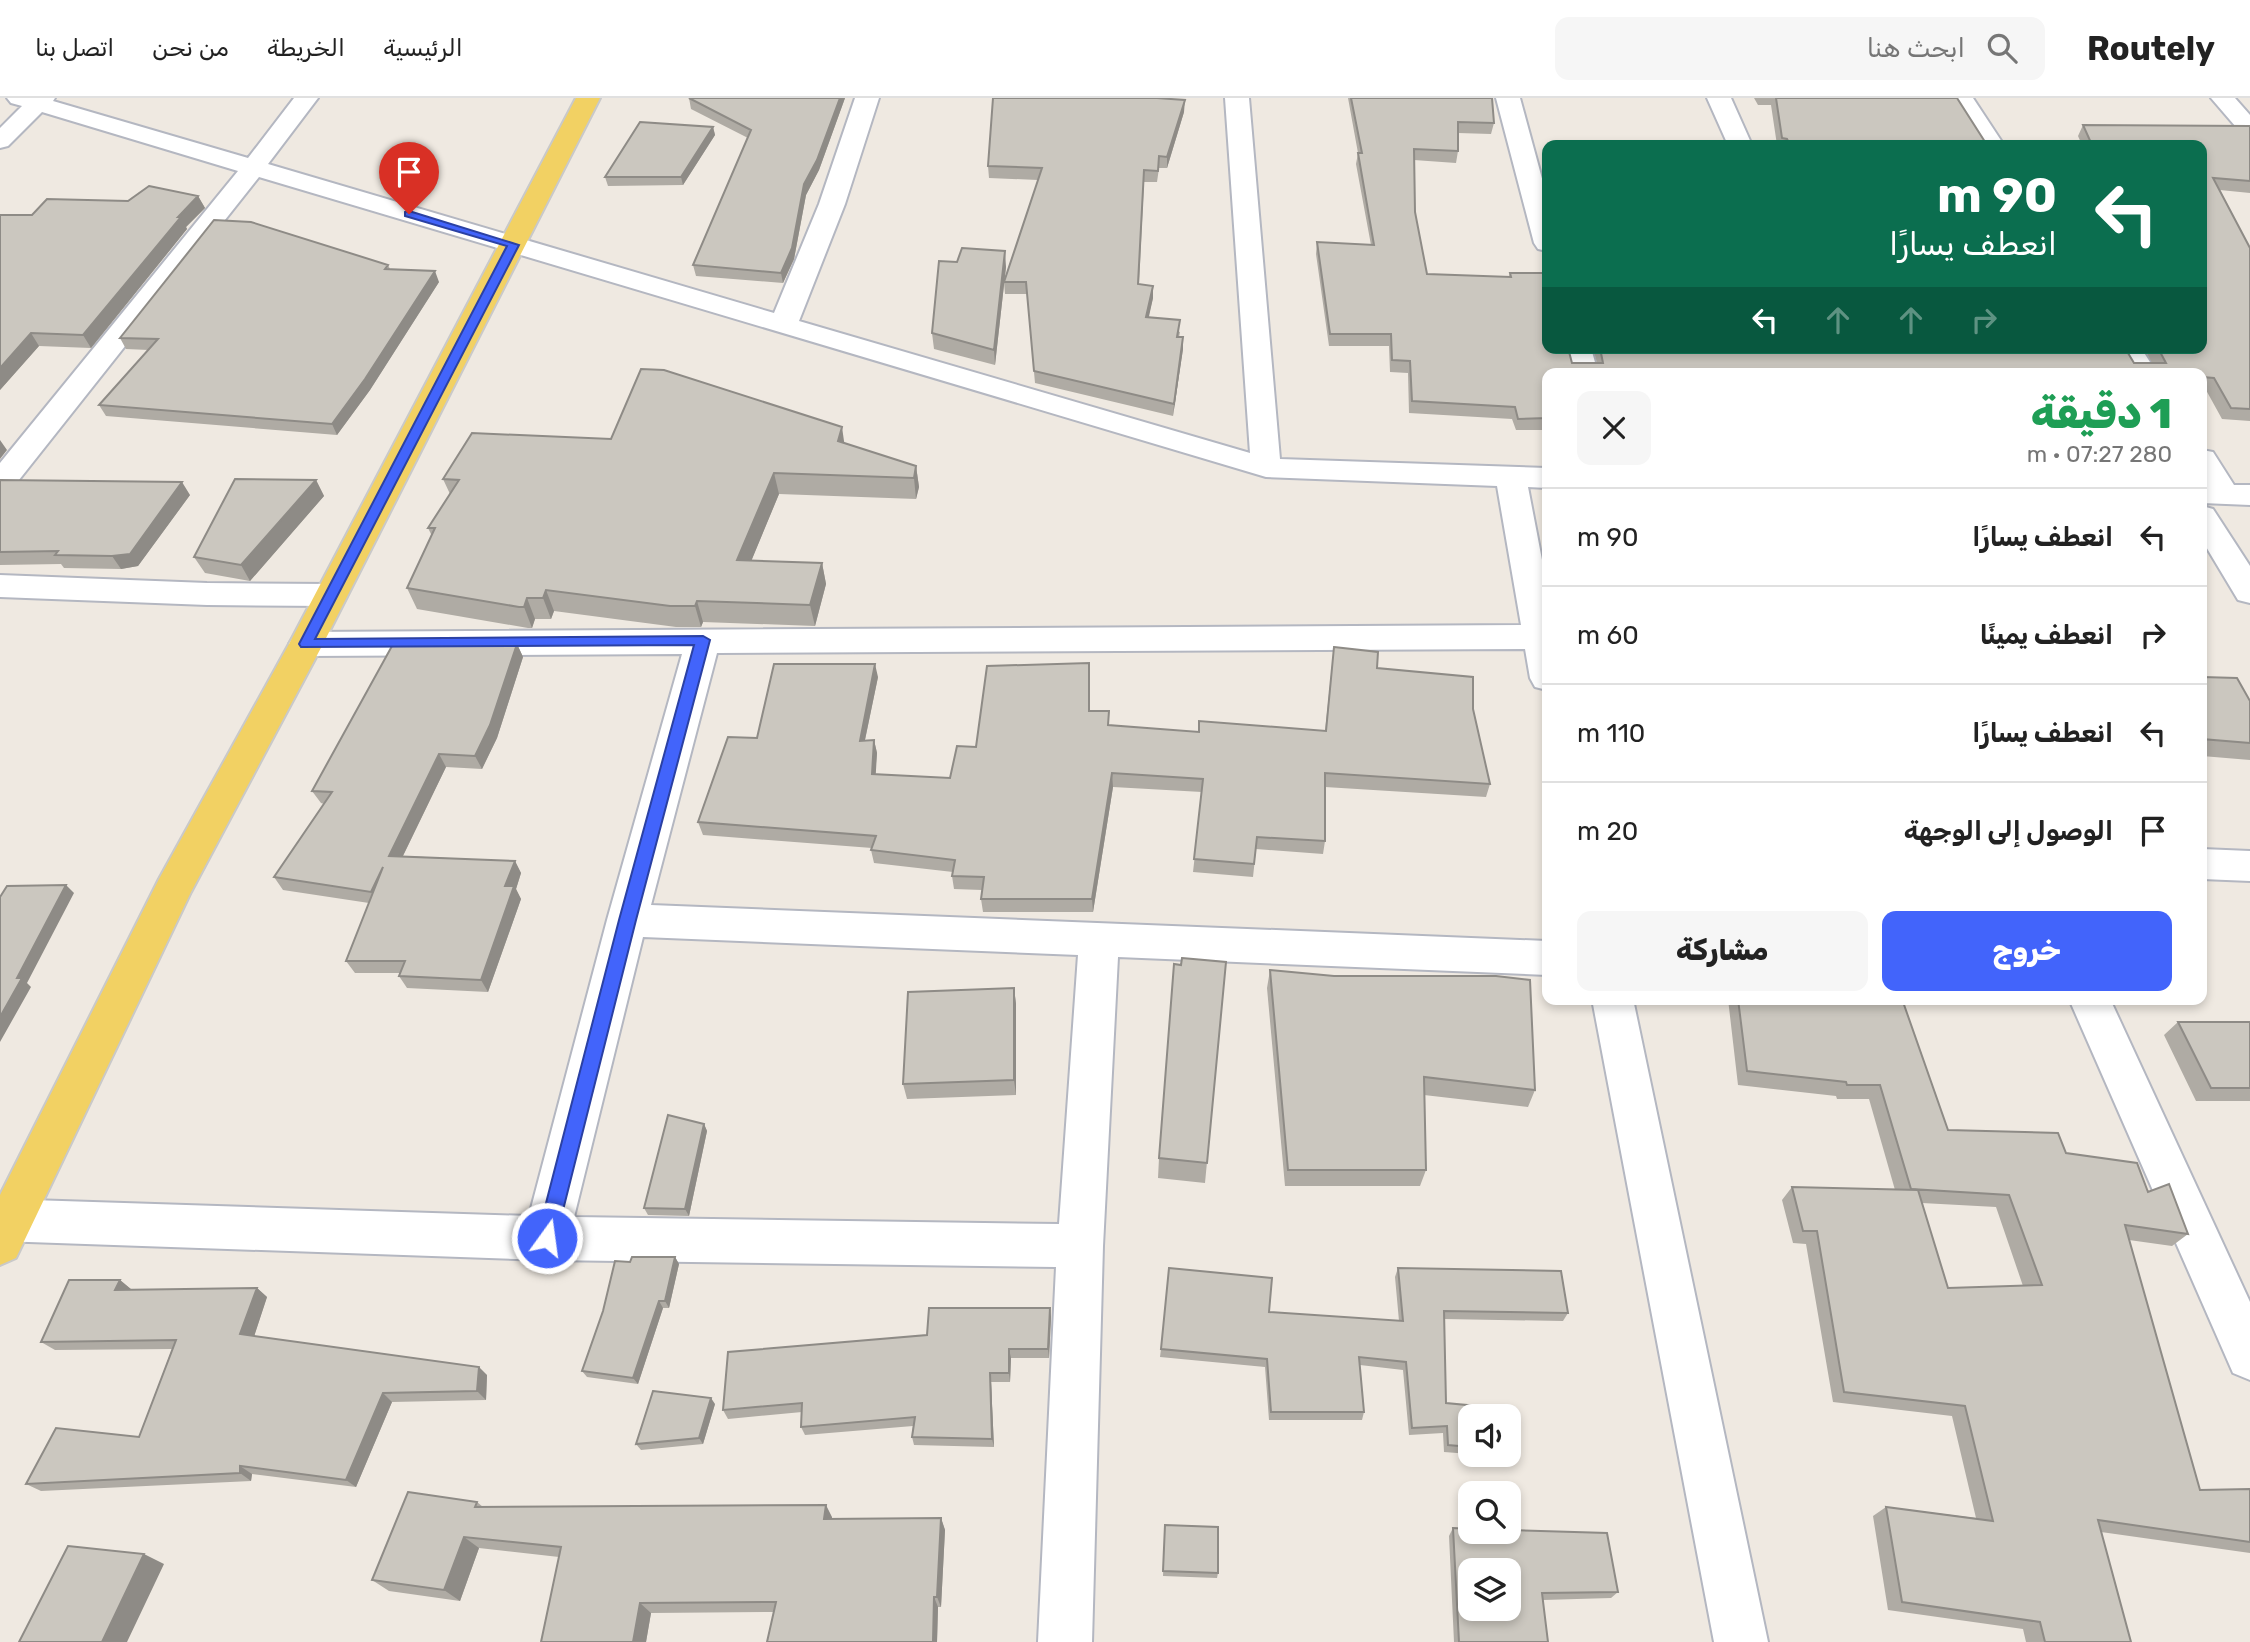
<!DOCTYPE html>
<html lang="ar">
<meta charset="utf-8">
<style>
body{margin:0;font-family:Rubik,"Noto Naskh Arabic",sans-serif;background:#f6f6f6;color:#222;direction:rtl;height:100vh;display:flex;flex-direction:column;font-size:26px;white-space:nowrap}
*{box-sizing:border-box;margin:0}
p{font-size:23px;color:#767676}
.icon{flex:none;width:38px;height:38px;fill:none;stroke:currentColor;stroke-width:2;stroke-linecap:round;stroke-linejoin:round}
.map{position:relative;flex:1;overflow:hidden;direction:ltr}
.side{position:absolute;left:1542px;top:270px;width:665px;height:637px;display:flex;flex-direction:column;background:#fff;border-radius:14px;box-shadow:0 4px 10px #0003;direction:rtl}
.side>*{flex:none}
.banner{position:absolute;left:1542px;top:42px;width:665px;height:214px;border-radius:14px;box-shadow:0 4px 10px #0003;direction:rtl;background:#0b6e4f;color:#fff;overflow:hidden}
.tools{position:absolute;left:1458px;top:1306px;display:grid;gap:14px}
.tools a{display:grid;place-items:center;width:63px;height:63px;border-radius:14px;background:#fff;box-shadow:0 4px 10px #0003;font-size:35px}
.pin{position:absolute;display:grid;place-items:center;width:60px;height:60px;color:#fff;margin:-72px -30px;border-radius:50% 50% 50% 0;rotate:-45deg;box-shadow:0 0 7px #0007}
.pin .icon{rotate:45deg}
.me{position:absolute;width:77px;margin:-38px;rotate:14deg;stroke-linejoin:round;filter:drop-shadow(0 0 5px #0008)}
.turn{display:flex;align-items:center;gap:24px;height:147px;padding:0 35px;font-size:32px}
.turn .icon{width:91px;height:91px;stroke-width:2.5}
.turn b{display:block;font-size:49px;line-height:60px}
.lanes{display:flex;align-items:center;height:66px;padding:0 35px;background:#0003;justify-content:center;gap:35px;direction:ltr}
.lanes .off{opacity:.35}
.round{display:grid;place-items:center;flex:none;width:74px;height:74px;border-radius:14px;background:#f6f6f6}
.headline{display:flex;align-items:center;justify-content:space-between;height:119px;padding:0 35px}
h1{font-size:42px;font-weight:800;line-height:52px;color:#1e9e55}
.primary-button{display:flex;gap:14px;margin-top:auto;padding:14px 35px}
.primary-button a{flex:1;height:80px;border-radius:14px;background:#4264fb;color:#fff;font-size:28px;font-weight:800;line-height:80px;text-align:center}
.primary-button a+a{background:#f6f6f6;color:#222}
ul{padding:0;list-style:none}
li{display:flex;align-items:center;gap:21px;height:98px;padding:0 35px;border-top:2px solid #e0e0e0}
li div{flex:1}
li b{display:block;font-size:26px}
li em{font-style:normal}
header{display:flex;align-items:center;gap:42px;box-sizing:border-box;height:98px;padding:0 35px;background:#fff;border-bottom:2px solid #e0e0e0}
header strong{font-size:33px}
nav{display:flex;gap:38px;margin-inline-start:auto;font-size:24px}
.search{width:490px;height:63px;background:#f6f6f6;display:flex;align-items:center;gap:18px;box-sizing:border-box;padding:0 24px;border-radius:14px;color:#767676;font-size:26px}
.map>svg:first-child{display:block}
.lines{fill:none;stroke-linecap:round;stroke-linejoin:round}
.minor-casing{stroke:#b4b7c1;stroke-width:4}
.primary-casing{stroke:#c9c9c9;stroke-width:4}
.minor{fill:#fff;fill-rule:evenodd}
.primary{fill:#f2d163;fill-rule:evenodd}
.wall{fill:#afaba4;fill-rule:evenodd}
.shaded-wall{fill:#8e8b86}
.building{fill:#cbc7bf;stroke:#8e8b86;stroke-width:2;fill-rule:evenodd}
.route{fill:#4264fb;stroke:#2b41a3;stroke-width:2}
</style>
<header>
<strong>Routely</strong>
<div class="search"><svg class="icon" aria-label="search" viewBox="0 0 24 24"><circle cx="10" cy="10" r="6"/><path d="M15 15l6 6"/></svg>ابحث هنا</div>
<nav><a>الرئيسية</a><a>الخريطة</a><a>من نحن</a><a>اتصل بنا</a></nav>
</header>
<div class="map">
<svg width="2250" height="1544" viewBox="0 0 2250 1544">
<rect width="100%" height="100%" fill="#efe9e1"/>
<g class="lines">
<g class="minor-casing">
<path id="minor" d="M7 0H55L53 3 248 60 294 0H318L268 66 774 215 819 106 855 0H879L845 106 799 223 1250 355 1225 0H1249L1280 361 1547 370V390L1528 389 1547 488V592L1535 589 1530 580 1525 551 717 555 651 807 1547 843V877L1118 859 1103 1148 1092 1544H1038L1056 1169 546 1162 0 1143V1101L529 1118 607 822 682 556 306 558 294 554 289 546 294 538 306 534 1521 527 1497 388 1266 379 259 79 11 392 0 395V365L238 73 42 14 8 48 0 50V30L22 8 11 5ZM643 839 1078 857 1059 1126 574 1119Z
M1496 0H1520L1547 99V153L1538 151 1534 145Z
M1707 0H1731L1752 47H1728Z
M1949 0H1973L2004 47H1980Z
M2211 0H2235L2250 17V38L2242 36Z
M1563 250H1591L1598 275H1570Z
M2113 250H2141L2157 275H2129Z
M2202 352 2213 354 2234 387H2250V407L2202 405Z
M2202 408 2213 411 2250 468V505L2238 502 2202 442Z
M0 477 207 485 331 486 343 489 347 497 343 505 331 508 207 507 0 499Z
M2202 751 2250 753V783L2202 781Z
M1592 901H1633L1768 1544H1714Z
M2069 901H2110L2250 1204V1282L2233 1275Z"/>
</g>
<g class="primary-casing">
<path id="primary" d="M576 0H600L323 546 191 794 16 1160 0 1167V1097L159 781 289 546Z"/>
</g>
<use href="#minor" class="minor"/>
<use href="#primary" class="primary"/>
</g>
<path class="wall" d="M689 0H845L819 72 806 97 794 161 783 185 696 178 693 167 748 40 691 11Z
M1348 0H1492L1494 25 1491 36 1458 35V53L1456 65 1414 62 1415 114 1427 176 1509 179 1510 175 1572 265H1597L1593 250H2125L2134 265H2152L2144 250H2202V47H2082L2078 38 2083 27 2250 28V95L2220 92 2250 150V323L2222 321 2206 292 2202 291V275H1547V332H1516L1512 321 1409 315 1408 275 1390 274 1389 248H1329L1316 156 1317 144 1371 147 1356 66 1358 55Z
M1754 0H1957L1987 47H1777L1771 7H1758Z
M1184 14 1167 70H1159L1157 84H1144L1139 186 1153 200 1148 220 1180 234 1179 239H1183V251L1173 318 1035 285 1027 196H1005L1004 184 1038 82 989 80 988 68Z
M713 29 715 37 683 87 608 88 605 79Z
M198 98 205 110 186 129 187 131 91 250 39 248 0 292 32 117 128 103Z
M388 167 390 171 439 184 370 292 337 337 106 318 99 307 149 252 126 251 120 240Z
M1006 169 995 267 934 251 932 235Z
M611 341 844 345 916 368 919 389 916 401 779 396 751 463 822 465 826 486 815 528 703 524 701 529H676L554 513 551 521H535L532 530H528L417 511 407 490 432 438 428 430 450 396 443 381Z
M0 382 190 397 138 468 121 471 64 470 61 466 0 467Z
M316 382 324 398 250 483 205 475 194 459Z
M517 546 523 559 497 640 482 671 446 669 403 758 515 763 521 775 516 791 521 801 488 894 407 890 399 878 400 875H355L346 863 369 805 283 792 274 779 324 706 321 705 312 693Z
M1334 549 1377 570 1473 611 1490 686 1486 699 1325 689V743L1323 756 1256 751 1253 779 1193 774 1202 694 1113 689 1093 814H983L981 801 982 792 954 791 952 778 953 774 874 765 871 752 872 750 703 737 698 724 757 640 878 579 865 642H874L877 655 875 676 950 680 976 649 1089 613 1109 627 1198 634 1199 623 1325 633Z
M2202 579 2250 603V662L2202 658Z
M1226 864 1205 1085 1158 1080 1159 1060 1181 867Z
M1270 872 1535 992 1528 1009 1424 997 1426 1072 1420 1088H1285L1267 890Z
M1014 890 1016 906V997L907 1001 903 986Z
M1728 901H1902L1948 1032 2066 1055 2148 1094 2188 1136 2172 1148 2129 1142 2200 1392 2250 1391V1455L2101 1434 2131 1544H2026L2023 1531 1888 1512 1873 1418 1886 1409 1976 1420 1952 1318 1833 1304 1806 1146 1793 1145 1782 1102 1792 1089 1895 1092 1869 1001H1837L1836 998 1738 987ZM1922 1105 1996 1109 2023 1188 1948 1190Z
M2178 924H2250V1003H2196L2164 937Z
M704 1026 707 1033 689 1118 648 1117 644 1110Z
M675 1159 679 1166 669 1210H663L638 1286 587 1279 582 1273 630 1164Z
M1398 1170 1568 1215 1563 1223 1444 1221 1446 1305 1470 1318V1356L1444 1354 1443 1335 1409 1337 1403 1272 1360 1267 1364 1314 1362 1322H1269L1265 1269 1160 1259 1161 1251 1269 1214 1399 1223 1395 1179Z
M120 1182 132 1192 257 1190 267 1199 254 1238 487 1277 486 1302 392 1304 356 1389 252 1376 251 1383 41 1393 26 1386 139 1339 172 1251 55 1252 41 1244Z
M1050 1210 1051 1219 1049 1260H1011L1010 1284H991L994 1349 914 1347 912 1339 913 1328 805 1337 801 1329 802 1314 728 1321 723 1312Z
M715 1306 703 1346 641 1352 636 1346Z
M477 1404 483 1409 832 1419V1421L941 1420 945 1432 941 1509H938L937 1544H767L774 1514 651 1515 646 1544H541L559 1459 479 1450 460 1503 389 1493 372 1482Z
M1165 1427 1218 1475 1217 1480 1163 1478Z
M1453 1430 1618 1494 1611 1500 1543 1502 1548 1544H1454L1449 1438Z"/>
<path class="shaded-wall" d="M840 0H845L819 72 806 97 794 161 783 185 781 175 804 86Z
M1185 2 1184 14 1167 70V59Z
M713 29 715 37 683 87 681 79Z
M198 98 205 110 186 129 187 131 91 250 83 237 178 119Z
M1005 153 1006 169 995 267 994 252Z
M435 173 439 184 370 292 337 337 332 326Z
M1153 188V200L1146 232V219Z
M31 235 39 248 0 292V270Z
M1183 239V251L1173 318 1174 306Z
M842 329 845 350 838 343Z
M0 342 7 352 0 361Z
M916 368 919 389 916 401 914 380Z
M774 375 779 396 743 483 737 462Z
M316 382 324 398 250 483 241 467Z
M182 384 190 397 138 468 121 471 112 458Z
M822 465 826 486 815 528 810 507Z
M546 492 554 513 551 521 543 500Z
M527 500 535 521 532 530 524 509Z
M697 503 703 524 701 529 695 508Z
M517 546 523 559 497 640 482 671 475 658Z
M875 566 878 579 862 656 860 643Z
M874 642 877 655 875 689 872 676Z
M439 656 446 669 397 770 389 758Z
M1112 675 1113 689 1093 814 1092 801Z
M515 763 521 775 516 791 521 801 488 894 481 882 505 788Z
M66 787 74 795 27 885 31 889 0 944V919L17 880Z
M1014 890 1016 906V997L1014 982Z
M704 1026 707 1033 689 1118 685 1111Z
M675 1159 679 1166 669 1210 665 1203Z
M120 1182 132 1192 128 1202 115 1192Z
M257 1190 267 1199 252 1245 240 1236Z
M659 1203 663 1210 638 1286 633 1280Z
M1050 1210 1051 1219 1049 1260 1048 1251Z
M1009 1251 1011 1260 1010 1284 1009 1275Z
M479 1269 487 1277 486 1302 477 1293Z
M990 1275 991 1284 994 1349 992 1341Z
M383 1295 392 1304 356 1389 346 1382Z
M711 1300 715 1306 703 1346 699 1340Z
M240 1368 252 1376 251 1383 240 1375Z
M826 1407 832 1419 831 1433 824 1421Z
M941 1420 945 1432 941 1509 937 1499Z
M464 1439 479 1450 460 1503 444 1492Z
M144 1456 164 1466 127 1544H102Z
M934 1499 938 1509 937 1544H933Z
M640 1505 651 1515 646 1544H633Z"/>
<path class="building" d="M689 0H840L817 62 804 86 792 150 781 175 693 167 751 32Z
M993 0H1157L1185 2 1167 59 1159 58 1158 73 1144 72 1138 186 1153 188 1146 219 1180 222 1177 239H1183L1174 306 1034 273 1026 184H1004L1042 70 988 68Z
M1351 0H1492L1494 25 1458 24V53L1414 51 1415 114 1427 176 1511 179 1510 175H1547V250H1568L1572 265H1603L1600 250H2125L2134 265H2166L2158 250H2202V47H2092L2083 27 2250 28V83L2213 80 2250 150V311L2231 310 2214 280 2202 279V275H2126L2101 273 2102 275H1971L1941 273 1942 275H1547V320L1518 321 1515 309 1412 303 1410 263 1392 262 1391 236H1330L1317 144 1374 147 1358 55H1362Z
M1776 0H1957L1987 47H1790L1787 41 1782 40Z
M640 24 713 29 681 79H605Z
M149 88 198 98 178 119H181L83 237 31 235 0 270V117H32L47 101 128 103Z
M214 122 251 124 388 167 385 171 435 173 365 281 332 326 99 307 158 241 120 240Z
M962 150 1005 153 994 252 932 235 939 163 957 164Z
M641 271 664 272 842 329 838 343 916 368 914 380 774 375 737 462 822 465 810 507 697 503 695 508H670L546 492 543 500H527L524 509H519L407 490 435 430H428L459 382 443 381 472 335 611 341Z
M235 381 316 382 241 467 194 459Z
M0 382 182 384 130 456 112 458 55 457 58 453 0 454Z
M517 546 490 627 475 658 439 656 389 758 515 763 505 788H514L481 882 399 878 405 863H346L383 769 371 794 274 779 332 694 312 693 392 548Z
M1334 549 1378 554 1377 570 1473 579V611L1490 686 1325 675V743L1257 739 1254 766 1194 761 1203 681 1112 675 1092 801H981L984 779 952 778 955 762 871 752 876 738 698 724 728 639 757 640 774 566H875L860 643 874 642 872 676 950 680 957 648 976 649 987 568 1089 565V613H1109L1108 627 1199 634V623L1326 633Z
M2202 579 2237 580 2250 603V645L2202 641Z
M66 787 17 880H22L0 919V799L7 788Z
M1182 860 1226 864 1207 1065 1159 1060 1174 866 1181 867Z
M1270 872 1334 878H1496L1530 882 1535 992 1424 979 1426 1072H1288Z
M1014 890V982L903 986 908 894Z
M1738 901H1902L1948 1032 2058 1035 2066 1055 2137 1065 2148 1094 2169 1086 2188 1136 2125 1127 2200 1392 2250 1391V1444L2098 1422 2131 1544H2045L2040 1524 1902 1504 1886 1409 1993 1423 1965 1308 1844 1294 1817 1133H1803L1792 1089 1918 1092 1948 1190 2042 1187 2009 1097 1911 1091 1880 987H1847L1846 984 1747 973Z
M2178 924H2250V990H2211Z
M668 1017 704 1026 685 1111 644 1110Z
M632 1159H675L665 1203H659L633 1280 582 1273 603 1213 615 1163 630 1164Z
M1169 1170 1272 1180 1269 1214 1403 1223 1398 1170 1561 1173 1568 1215 1444 1213 1446 1305 1488 1309 1489 1318H1470V1349L1448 1347 1447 1328 1412 1330 1406 1264 1359 1259 1364 1314H1271L1267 1261 1161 1251Z
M69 1182H120L115 1192 257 1190 240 1236 479 1269 477 1293 383 1295 346 1382 240 1368V1375L26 1386 56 1330 139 1339 176 1242 41 1244Z
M929 1210H1050L1048 1251H1009V1275H990L992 1341 912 1339 915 1319 801 1329 802 1305 723 1312 728 1254 927 1237Z
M653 1293 711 1300 699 1340 636 1346Z
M408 1394 477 1404 475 1409 826 1407 824 1421 941 1420 937 1499H934L933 1544H767L776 1504 640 1505 633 1544H541L561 1449 464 1439 444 1492 372 1482Z
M1165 1427 1218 1429V1475L1163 1473Z
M1453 1430 1470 1431V1433H1508V1432L1607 1435 1618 1494 1542 1495 1548 1544H1459ZM1470 1472H1508V1510H1470Z
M68 1448 144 1456 102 1544H19Z"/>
<path class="route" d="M409 113 519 147 315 541 703 538 710 542 636 822 556 1140 553 1147 547 1149 540 1147 537 1140 619 822 694 547 301 549 299 546 507 148 405 118V114Z"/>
</svg>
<div class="tools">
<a><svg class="icon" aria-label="sound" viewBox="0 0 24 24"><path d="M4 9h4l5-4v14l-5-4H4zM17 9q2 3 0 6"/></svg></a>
<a><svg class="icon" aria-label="search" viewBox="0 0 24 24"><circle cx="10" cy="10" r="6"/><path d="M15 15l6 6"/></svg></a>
<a><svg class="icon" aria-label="layers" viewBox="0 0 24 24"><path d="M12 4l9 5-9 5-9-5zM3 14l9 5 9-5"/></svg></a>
</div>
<div class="pin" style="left:409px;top:116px;background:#d93025"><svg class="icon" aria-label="arrive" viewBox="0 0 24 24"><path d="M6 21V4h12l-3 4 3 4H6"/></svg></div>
<svg class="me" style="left:547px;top:1140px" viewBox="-20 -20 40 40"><circle r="17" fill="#4264fb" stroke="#fff" stroke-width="3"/><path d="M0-11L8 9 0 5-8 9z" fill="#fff"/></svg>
<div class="banner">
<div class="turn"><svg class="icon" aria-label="left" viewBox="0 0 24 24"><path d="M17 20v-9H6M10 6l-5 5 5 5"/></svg><div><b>90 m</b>انعطف يسارًا</div></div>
<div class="lanes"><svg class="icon" aria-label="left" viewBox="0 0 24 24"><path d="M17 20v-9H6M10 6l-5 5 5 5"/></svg><svg class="icon off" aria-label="ahead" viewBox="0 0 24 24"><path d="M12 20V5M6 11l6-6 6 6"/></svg><svg class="icon off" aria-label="ahead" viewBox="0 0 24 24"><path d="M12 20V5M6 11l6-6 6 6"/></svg><svg class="icon off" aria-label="right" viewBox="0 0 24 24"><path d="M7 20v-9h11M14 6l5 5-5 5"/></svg></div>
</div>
<section class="side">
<div class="headline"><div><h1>1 دقيقة</h1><p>280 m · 07:27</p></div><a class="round"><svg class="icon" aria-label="close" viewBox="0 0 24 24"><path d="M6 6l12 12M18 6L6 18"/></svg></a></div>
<ul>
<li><svg class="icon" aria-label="left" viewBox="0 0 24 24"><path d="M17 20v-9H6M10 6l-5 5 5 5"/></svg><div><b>انعطف يسارًا</b></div><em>90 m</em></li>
<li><svg class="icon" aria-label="right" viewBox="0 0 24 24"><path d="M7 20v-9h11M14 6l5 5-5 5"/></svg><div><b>انعطف يمينًا</b></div><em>60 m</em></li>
<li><svg class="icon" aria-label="left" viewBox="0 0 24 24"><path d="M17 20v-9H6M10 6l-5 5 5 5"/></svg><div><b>انعطف يسارًا</b></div><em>110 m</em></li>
<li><svg class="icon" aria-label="arrive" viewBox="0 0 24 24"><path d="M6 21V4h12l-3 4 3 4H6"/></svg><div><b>الوصول إلى الوجهة</b></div><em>20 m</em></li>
</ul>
<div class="primary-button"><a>خروج</a><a>مشاركة</a></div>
</section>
</div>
